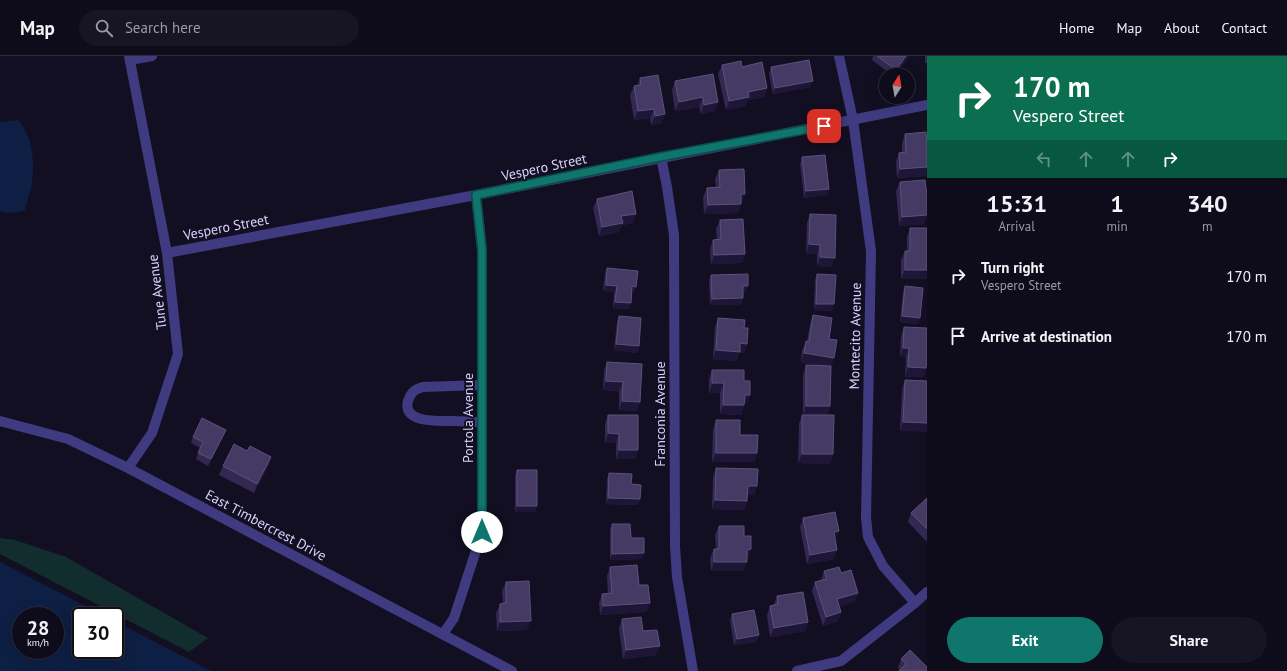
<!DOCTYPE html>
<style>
body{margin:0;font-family:"PT Sans",sans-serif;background:#171423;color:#f1f3f6;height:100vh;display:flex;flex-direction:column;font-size:15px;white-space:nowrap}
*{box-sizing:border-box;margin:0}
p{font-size:13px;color:#9b9ba2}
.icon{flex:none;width:22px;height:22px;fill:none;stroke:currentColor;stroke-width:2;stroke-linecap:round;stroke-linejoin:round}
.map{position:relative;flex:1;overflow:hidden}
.panel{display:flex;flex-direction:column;background:#0e0b1a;width:360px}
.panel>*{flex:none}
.hud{background:#0b6e4f;color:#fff;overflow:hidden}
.needle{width:26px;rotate:11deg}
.buttons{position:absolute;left:879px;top:12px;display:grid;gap:8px}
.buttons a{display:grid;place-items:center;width:36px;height:36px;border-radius:50%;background:#0e0b1a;box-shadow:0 4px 16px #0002,0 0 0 1px #2e2b39;font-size:20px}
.speed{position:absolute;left:12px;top:551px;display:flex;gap:8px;font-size:20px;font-weight:700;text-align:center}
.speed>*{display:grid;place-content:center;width:52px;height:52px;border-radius:50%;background:#0e0b1a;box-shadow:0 4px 16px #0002,0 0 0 1px #2e2b39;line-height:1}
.speed small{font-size:10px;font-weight:400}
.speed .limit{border:2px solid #111;border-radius:6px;background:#fff;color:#111}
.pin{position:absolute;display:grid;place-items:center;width:34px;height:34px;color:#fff;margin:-17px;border-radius:8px;box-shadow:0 2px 6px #0006}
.me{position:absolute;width:44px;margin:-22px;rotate:0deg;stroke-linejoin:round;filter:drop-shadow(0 0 3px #0008)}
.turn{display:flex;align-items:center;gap:14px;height:84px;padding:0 20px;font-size:18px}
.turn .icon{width:52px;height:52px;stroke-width:2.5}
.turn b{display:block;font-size:28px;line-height:34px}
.lanes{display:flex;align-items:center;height:38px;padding:0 20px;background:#0003;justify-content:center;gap:20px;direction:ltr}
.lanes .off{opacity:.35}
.eta{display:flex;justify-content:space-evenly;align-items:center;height:68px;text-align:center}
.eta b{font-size:24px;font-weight:800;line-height:28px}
.action{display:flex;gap:8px;margin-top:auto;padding:8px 20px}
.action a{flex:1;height:46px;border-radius:24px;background:#0f766e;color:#fff;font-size:16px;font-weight:800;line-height:46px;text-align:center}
.action a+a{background:#171423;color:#f1f3f6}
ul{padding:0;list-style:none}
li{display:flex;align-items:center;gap:12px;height:60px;padding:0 20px}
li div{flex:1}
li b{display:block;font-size:15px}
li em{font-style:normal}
header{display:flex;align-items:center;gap:24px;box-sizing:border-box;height:56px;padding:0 20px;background:#0e0b1a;border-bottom:1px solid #2e2b39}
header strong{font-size:19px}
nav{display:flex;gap:22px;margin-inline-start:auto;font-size:14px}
.search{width:280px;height:36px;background:#171423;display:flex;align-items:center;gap:10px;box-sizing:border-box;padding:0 14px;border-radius:22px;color:#9b9ba2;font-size:15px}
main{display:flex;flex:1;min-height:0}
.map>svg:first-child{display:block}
.green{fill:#122d2d}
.water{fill:#0d1f44;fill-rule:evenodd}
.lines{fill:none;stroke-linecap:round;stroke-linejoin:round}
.minor{stroke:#403b81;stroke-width:10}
.wall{fill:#322851}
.shaded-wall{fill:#1e1637}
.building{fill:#443a64;stroke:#5b527c}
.route-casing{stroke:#0a4d48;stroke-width:10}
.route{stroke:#0f766e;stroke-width:7}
.labels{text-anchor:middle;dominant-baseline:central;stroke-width:4;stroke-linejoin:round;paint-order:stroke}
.street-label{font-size:14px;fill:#d9d2fe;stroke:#130f23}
</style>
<header>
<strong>Map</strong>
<div class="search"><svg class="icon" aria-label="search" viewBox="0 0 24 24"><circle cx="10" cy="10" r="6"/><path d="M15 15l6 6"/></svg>Search here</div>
<nav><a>Home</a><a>Map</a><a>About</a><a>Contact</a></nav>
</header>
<main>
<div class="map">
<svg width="927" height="615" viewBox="0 0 927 615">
<rect width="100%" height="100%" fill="#130f23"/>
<path class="green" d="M0 482 15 484 66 501 208 582 189 596 0 498Z"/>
<path class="water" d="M18 64C34 82 35 110 31 133 29 140 26 147 25 154 16 157 9 158 0 155V66Z
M0 506 105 560H81V594H115V565L211 615H0ZM21 560H55V594H21Z"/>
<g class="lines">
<path class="minor" d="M839 0 853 64 871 195 866 461 868 481 883 510 915 547
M130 4 152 0
M661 101 667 131 674 179 675 490 677 521 693 615
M167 197 476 139 927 49
M482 329 423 331C415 333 411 336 408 345 402 367 438 365 451 365 461 365 472 366 482 366
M0 365 68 383 128 412 512 615
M128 412 152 377 178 298 167 197 129 0
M443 578 454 562 482 476V194L476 139
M797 615 841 605 915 547 927 536"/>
</g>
<path class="wall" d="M873 0H909L895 19H892L872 4Z
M925 0H927V7H925Z
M722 9 742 11 767 32 764 41 747 44 745 50 726 54 718 18Z
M771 11 810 31 773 38 769 18Z
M640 22 662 67 651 69 650 62 634 64 630 39 634 30H637Z
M675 25 718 46 715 55 701 58 699 51 675 55 672 34Z
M905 78 927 89V116L925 120 897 122 896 106 899 97 902 96V87Z
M802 101 829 133 827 139 804 142 800 108Z
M719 114 742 147H741L738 157 704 158 703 141 707 132H716L715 123Z
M900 126 924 168 899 170 896 135Z
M597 143 633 167 622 169 619 176 599 180 593 152Z
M810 158 831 211 817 210V198H806L807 167Z
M720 164 745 198 742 207 711 208 710 193 713 184H717L716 173Z
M910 172H927V223H901V204L905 195H907V181Z
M607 212 634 237H632L629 253 613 252 614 236 603 235 605 218Z
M817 218 832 255 814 254 815 224Z
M711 219 746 236 743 237V242L741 249H710L709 225Z
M905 230 918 268 900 266 903 236Z
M813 259 829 283 831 311 830 350 827 359 833 398 830 408 798 407 799 368 802 359H803V319L806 309 823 310 801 306 802 295 806 285 807 286 810 268Z
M619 260 639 290 637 297 614 294 617 266Z
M718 262 744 272 747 288 744 297 739 296 736 305 713 303 715 271Z
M904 271 926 313 923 321H905L906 301H900L901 280Z
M607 306 642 308 637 355 619 354V335L603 334 604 315Z
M712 314 744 325 750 339 746 348H744L741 359 720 358V337H709V323Z
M905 324 927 325 900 375 902 333Z
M608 359 635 403H616V387H605V368Z
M716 364 740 379 757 397 754 406H712L713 373Z
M226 374 208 410 196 403 200 392 191 387 193 381Z
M247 395 271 401 268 411 254 437 219 419 223 410Z
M716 412 757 430 754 439H747V445L744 454 712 453 713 421Z
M517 414 535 456H515V420Z
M609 417 631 428 638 449 606 448 607 423Z
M927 442V486L908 466 911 457Z
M803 462 835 484 834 503 807 508 800 471Z
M612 468 631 482 642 503 610 504V474Z
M719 470 744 480 748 502 747 503 743 515H711L710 502 714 493H716L715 479Z
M610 511 639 529 650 547 646 556 600 559 599 547 602 538H608L607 520Z
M824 515 841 517 855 546 840 550 841 556 838 565 823 570 812 535 815 526 821 524Z
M506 526 527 574 497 575 496 557 500 548H503L502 535Z
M777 540 808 566 805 575 770 581 767 559 770 550 774 549Z
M732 558 759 579 756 586 734 589 730 564Z
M622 563 643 575 656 599 623 603 619 572Z
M901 603 927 611 899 614 898 612Z"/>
<path class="shaded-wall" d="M906 0H909L894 19 896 14Z
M813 25 810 31 773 38 775 32Z
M767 32 764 41 747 44 745 50 726 54 729 45 748 36Z
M703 41 699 51 675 55 679 46Z
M718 46 715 55 701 58 704 49Z
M654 53 650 62 634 64 638 55Z
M665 58 662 67 651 69 655 60Z
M927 111V116L925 120 897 122 900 113Z
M829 133 827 139 804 142 806 135Z
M741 138H745L742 147H737Z
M741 148 738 157 704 158 708 149Z
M636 158 633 167 622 169 619 176 599 180 602 171 621 160Z
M927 159 924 168 899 170 902 161Z
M809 188 820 189 817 198H806Z
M745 198 742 207 711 208 714 199Z
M820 201 835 202 831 211 817 210Z
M905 214H927V223H901Z
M606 229 617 230 614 236 603 235Z
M632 230 636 231 634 237 630 236Z
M743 230H748L746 236 741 237Z
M743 242 741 249H710L712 243Z
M615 246 631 247 629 253 613 252Z
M816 248H834L832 255 814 254Z
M902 260 920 262 918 268 900 266Z
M740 287 747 288 744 297 739 296 736 305 713 303 716 294Z
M616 288 639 290 637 297 614 294Z
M903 292H909L906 301H900Z
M804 297 834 302 831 311 801 306Z
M927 304V313H926L923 321H905L908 311Z
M606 325 623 326 619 335 603 334Z
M712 327H724L720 337H709Z
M745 339H750L746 348H741Z
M622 345 640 346 637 355 619 354Z
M723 349H744L741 359 720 358Z
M806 350H830L827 359H803Z
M903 366 927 367V376L900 375Z
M608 377 619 378 616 387H605Z
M619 394H638L635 403H616Z
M716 397H757L754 406H712Z
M802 398H833L830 408 798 407Z
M271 401 268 411 254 437 257 428Z
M748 430H757L754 439H744Z
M608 442 640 443 638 449 606 448Z
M715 444 747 445 744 454 712 453Z
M517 450H537L535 456H515Z
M839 475 835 484 834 476Z
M751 493 748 502 743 503 747 494Z
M837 494 834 503 807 508 810 499Z
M644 497 642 503 610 504 612 498Z
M714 506H747L743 515H711Z
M858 537 855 546 834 552 837 543Z
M650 547 646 556 600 559 603 550Z
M841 556 838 565 823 570 826 561Z
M531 565 527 574 497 575 500 566Z
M808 566 805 575 770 581 774 572Z
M759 579 756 586 734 589 737 583Z
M660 590 656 599 623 603 626 594Z"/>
<path class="building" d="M877 0H906L896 14Z
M809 4 813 25 775 32 771 11Z
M741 5 742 11 762 6 767 32 748 36 749 41 729 45 722 9Z
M713 18 718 46 704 49 703 41 679 46 675 25Z
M658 19 665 58 655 60 654 53 638 55 634 30 641 29 640 22Z
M926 76 927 89V111L900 113 899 97 906 96 905 78Z
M825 99 829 133 806 135 802 101Z
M744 113 745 138H741V148L708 149 707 132 720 131 719 114Z
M925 124 926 133H927V159L902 161 900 126Z
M632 135 636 158 621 160 623 167 602 171 597 143Z
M810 158 836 159 835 202 820 201V189L809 188Z
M743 163 745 198 714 199 713 184 721 183 720 164Z
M910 172H927V214H905V195H910Z
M607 212 638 215 636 231 632 230 631 247 615 246 617 230 606 229Z
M748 218V230H743V242L712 243 711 219Z
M817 218 836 219 834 248H816Z
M905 230 923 232 920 262 902 260Z
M813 259 832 262 829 283 837 284 834 302 804 297 806 285 809 286Z
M619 260 641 262 639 290 616 288Z
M718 262 745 264 744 272H748L747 288 740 287V296L716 294Z
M904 271 927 272V304L926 312 908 311 909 292H903Z
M607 306 642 308 640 346 622 345 623 326 606 325Z
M806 309 831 310 830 350H806Z
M712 314H744V325H750V339H745L744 349H723L724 327H712Z
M905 324 927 325V367L903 366Z
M608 359H638V394H619V378L608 377Z
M802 359H834L833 398H802Z
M202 362 226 374 211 403 198 397 203 386 193 381Z
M716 364H740V379H758L757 397H716Z
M234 388 247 395 250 390 271 401 257 428 223 410Z
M716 412 758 413 757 430H748L747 445 715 444Z
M517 414H537V450H517Z
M609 417 632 418 631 428 641 429 640 443 608 442Z
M927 442V473L911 457Z
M835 456 839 475 834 476 837 494 810 499 803 462Z
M612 468H630L631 482H644V497L612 498Z
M719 470H744V480H751V493L747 494V506H714V493H719Z
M637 509 639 529H648L650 547 603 550 602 538 612 537 610 511Z
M839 511 841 517 851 514 858 537 837 543 841 556 826 561 815 526 827 523 824 515Z
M529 525 531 565 500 566V548L506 547V526Z
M803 536 808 566 774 572 770 550 778 548 777 540Z
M754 554 759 579 737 583 732 558Z
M641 561 643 575 657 574 660 590 626 594 622 563Z
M910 594 927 611V615H899L906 608 901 603Z"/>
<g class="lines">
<g class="route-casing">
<path id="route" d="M482 476V194L476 139 660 101 824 70"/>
</g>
<use href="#route" class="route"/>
</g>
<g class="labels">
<g class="street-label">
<text transform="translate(544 111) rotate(-12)">Vespero Street</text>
<text transform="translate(226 171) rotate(-11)">Vespero Street</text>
<text transform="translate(157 236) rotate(-97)">Tune Avenue</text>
<text transform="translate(855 280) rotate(-89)">Montecito Avenue</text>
<text transform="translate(660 358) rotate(-90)">Franconia Avenue</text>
<text transform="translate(468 362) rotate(-90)">Portola Avenue</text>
<text transform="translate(266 469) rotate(28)">East Timbercrest Drive</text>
</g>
</g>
</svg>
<div class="buttons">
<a><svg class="needle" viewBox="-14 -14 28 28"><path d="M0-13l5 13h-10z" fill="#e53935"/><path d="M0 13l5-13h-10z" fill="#9b9ba2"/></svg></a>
</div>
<div class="speed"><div>28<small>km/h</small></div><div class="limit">30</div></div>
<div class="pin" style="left:824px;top:70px;background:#d93025"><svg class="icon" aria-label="arrive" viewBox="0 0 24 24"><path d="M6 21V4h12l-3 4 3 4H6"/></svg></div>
<svg class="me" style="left:482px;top:476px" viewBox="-20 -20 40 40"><circle r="19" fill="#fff"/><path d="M0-13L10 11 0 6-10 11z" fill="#0f766e"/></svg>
</div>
<section class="panel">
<div class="hud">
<div class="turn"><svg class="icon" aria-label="right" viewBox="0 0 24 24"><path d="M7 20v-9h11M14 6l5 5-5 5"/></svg><div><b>170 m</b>Vespero Street</div></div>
<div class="lanes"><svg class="icon off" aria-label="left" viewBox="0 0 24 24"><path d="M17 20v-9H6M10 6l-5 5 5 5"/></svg><svg class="icon off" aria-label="ahead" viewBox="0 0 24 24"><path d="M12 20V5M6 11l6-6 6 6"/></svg><svg class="icon off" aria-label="ahead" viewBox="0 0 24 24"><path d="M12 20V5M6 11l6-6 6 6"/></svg><svg class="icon" aria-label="right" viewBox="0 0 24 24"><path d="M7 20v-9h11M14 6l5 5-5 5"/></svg></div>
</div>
<div class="eta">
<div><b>15:31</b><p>Arrival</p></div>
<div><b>1</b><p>min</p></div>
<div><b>340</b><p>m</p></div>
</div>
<ul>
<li><svg class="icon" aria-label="right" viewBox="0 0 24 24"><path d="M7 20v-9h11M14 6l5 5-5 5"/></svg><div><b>Turn right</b><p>Vespero Street</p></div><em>170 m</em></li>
<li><svg class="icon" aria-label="arrive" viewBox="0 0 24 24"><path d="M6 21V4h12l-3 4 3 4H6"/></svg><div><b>Arrive at destination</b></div><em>170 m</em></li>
</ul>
<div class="action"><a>Exit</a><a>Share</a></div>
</section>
</main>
